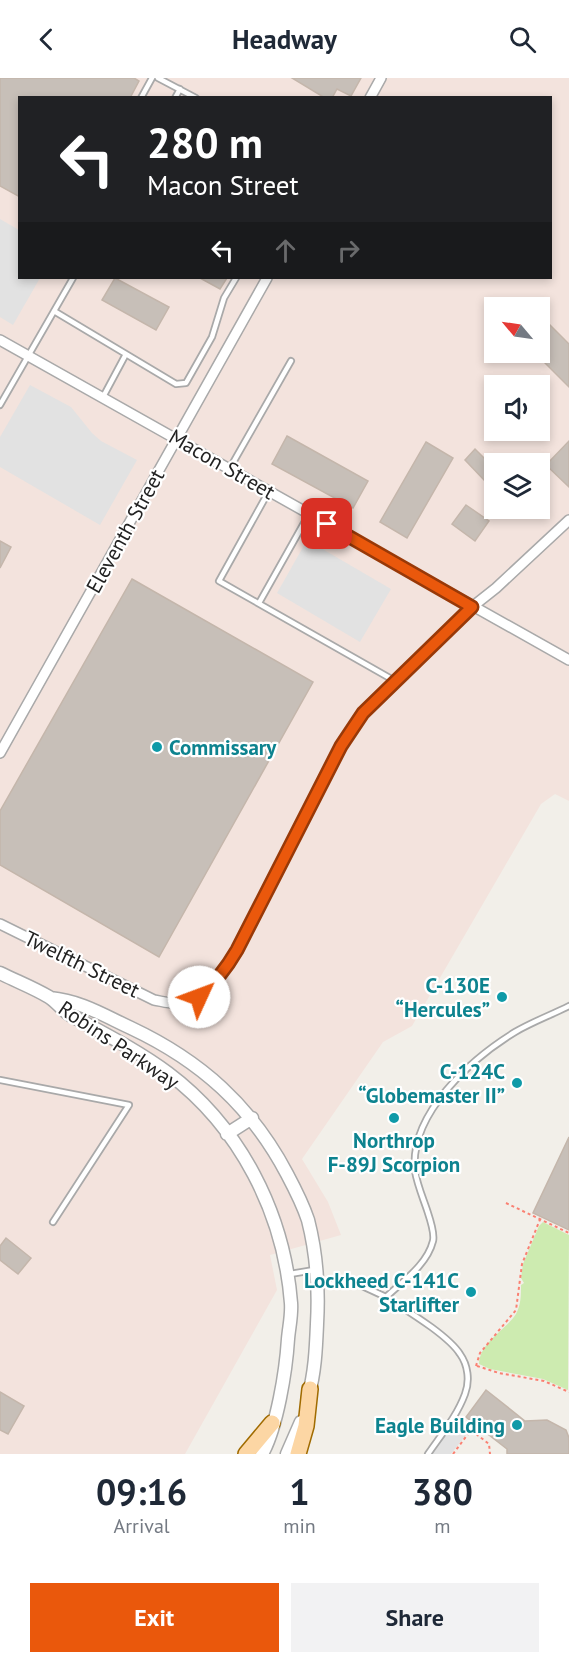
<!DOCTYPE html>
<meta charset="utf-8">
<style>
body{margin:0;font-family:"PT Sans",sans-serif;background:#f2f2f3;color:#1f2937;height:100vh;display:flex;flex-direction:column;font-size:22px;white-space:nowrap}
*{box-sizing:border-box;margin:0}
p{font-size:20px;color:#747a83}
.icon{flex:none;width:33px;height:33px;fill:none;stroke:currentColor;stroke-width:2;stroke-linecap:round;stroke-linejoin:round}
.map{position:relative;height:1376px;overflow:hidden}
.side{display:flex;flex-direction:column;background:#fff;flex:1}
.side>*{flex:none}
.hud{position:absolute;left:18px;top:18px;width:534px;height:183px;border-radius:0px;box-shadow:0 3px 9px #0003;background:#202124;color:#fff;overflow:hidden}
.needle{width:39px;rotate:299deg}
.fabs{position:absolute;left:484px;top:219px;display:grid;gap:12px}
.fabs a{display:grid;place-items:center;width:66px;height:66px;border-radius:0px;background:#fff;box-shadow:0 3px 9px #0003;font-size:30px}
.pin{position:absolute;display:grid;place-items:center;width:51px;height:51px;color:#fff;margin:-26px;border-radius:12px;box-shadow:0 3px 9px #0006}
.me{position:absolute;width:66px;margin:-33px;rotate:47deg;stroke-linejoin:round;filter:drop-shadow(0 0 4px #0008)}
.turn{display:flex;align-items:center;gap:21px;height:126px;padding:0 30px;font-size:27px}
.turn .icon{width:78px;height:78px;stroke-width:2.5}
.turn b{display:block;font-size:42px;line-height:51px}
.lanes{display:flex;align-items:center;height:57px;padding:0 30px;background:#0003;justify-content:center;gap:30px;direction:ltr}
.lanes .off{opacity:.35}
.eta{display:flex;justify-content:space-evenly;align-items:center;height:102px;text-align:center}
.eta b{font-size:36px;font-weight:600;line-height:42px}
.cta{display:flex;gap:12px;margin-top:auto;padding:12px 30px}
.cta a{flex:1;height:69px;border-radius:0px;background:#ea580c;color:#fff;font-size:24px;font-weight:600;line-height:69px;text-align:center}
.cta a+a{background:#f2f2f3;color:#1f2937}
header{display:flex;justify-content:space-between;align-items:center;height:78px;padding:0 30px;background:#fff;font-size:27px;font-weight:600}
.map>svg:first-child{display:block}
.military{fill:#f3e3dd;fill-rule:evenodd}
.grass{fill:#cdebb0}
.parking{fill:#e2e2e2}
.building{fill:#c7bfb8;stroke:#c4b6ab;stroke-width:1.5}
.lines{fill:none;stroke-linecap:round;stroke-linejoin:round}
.service-casing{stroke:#a9a9a9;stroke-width:8}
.minor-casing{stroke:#a9a9a9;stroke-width:12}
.tertiary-casing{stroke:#a9a9a9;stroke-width:15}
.primary-casing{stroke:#a06b00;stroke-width:18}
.path{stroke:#fa8072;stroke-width:2;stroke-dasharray:3 3;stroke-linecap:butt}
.service{stroke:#fff;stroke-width:4.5}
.minor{stroke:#fff;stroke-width:9}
.tertiary{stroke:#fff;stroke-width:12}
.primary{stroke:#fcd6a4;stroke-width:15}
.route-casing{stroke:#983908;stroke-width:15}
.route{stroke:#ea580c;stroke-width:10}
.culture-dot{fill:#0f9aa8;stroke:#fff;stroke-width:2}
.labels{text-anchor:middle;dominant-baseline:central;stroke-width:4.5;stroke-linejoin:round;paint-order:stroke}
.street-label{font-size:21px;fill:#222;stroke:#fff}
.culture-label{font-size:21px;font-weight:bold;fill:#0d838f;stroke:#fff;text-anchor:end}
</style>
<header><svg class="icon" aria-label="back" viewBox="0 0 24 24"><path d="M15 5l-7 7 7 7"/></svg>Headway<svg class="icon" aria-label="search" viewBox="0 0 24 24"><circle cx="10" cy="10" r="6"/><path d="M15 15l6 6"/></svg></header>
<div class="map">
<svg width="569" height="1376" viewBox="0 0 569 1376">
<rect width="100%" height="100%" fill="#f2efe9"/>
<path class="military" d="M0 0H569V723L555 716 541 726 412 948 383 964 302 1081 328 1124 341 1157 270 1177 277 1212 185 1376H0ZM20 20H550V200H20ZM495 230H540V274H495ZM495 308H540V352H495ZM495 386H540V430H495Z"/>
<path class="grass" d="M543 1144 569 1157 568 1312 543 1301 490 1291 479 1286C480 1264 505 1253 516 1236 521 1227 521 1217 521 1207L524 1205 521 1200 523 1186 539 1148Z"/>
<path class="parking" d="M0 141 19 152 20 200H40L13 247 0 239Z
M30 307 71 329 92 355 101 363 137 382 100 447 0 389V359Z
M307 462 391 511 360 564 277 515Z
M453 1340 470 1352 451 1376H428Z"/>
<path class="building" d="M0 0H134L139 3 130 20H20V119L0 108Z
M292 0H361L351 18 337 11 332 20H325Z
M115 200 169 229 156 252 102 222Z
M200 200H227L220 211Z
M540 237 569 266V309L540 280Z
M287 358 368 403 353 430 272 386Z
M569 363V409L546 387Z
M426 364 453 380 407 460 380 444Z
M475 371 495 391 484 402 465 382Z
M466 427 489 443 475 463 452 446Z
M0 463 11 469 0 490Z
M132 501 313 604 159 879 0 787V733Z
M569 1059V1152L533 1135Z
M6 1160 31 1180 18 1196 0 1182V1168Z
M486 1312 525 1343 547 1342 566 1352 569 1360V1376H507V1371L466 1339Z
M0 1314 24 1328 8 1356 0 1352Z"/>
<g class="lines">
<g class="service-casing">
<path id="service" d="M158 0 196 20
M141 20 152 0
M175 20 180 11
M54 233 176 306 186 305 212 259 224 220 236 200
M103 319 126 276
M0 327 73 200
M230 390 291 283
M269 413 219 503 395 603
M259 525 309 436
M0 1002 129 1027 53 1144
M290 1196 314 1192
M320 1206 360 1207 386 1219
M428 1376C441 1357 457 1338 465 1316 470 1303 468 1287 460 1276 448 1257 406 1232 386 1219 403 1203 427 1187 433 1163 435 1155 430 1141 427 1132 423 1120 417 1106 415 1093 409 1036 471 981 515 954 532 944 551 937 569 928"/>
</g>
<g class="minor-casing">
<path id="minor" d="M370 20 381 0
M0 262 569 582
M0 675 267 200
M0 846 154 922C161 923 170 926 178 925 207 923 224 895 237 872L341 668 363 635 472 529 496 510 569 442"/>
</g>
<g class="tertiary-casing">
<path id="tertiary" d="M0 895C16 903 34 910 49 919 57 924 62 932 70 937 103 955 137 972 168 995 240 1049 284 1135 291 1225 292 1237 289 1249 288 1261 286 1293 277 1349 262 1376
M50 920C81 923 103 937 131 950 201 983 251 1028 287 1096 295 1111 303 1127 308 1142 317 1177 319 1211 317 1246 316 1270 315 1295 308 1319
M227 1056 252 1040
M287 1376 301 1344"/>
</g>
<g class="primary-casing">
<path id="primary" d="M246 1376 272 1345
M298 1376 306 1348 310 1311"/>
</g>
<path class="path" d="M506 1125 569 1155
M476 1288 480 1275 516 1232 522 1186 541 1139
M477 1288 499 1295 544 1303 569 1314
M462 1345 489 1366 490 1376
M453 1376 471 1352"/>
<use href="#service" class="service"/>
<use href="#minor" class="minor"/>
<use href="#tertiary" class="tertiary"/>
<use href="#primary" class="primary"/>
</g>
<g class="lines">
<g class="route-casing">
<path id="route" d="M199 919C215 905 226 891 237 872L341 668 363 635 472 529 327 446"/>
</g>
<use href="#route" class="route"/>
</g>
<g class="culture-dot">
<circle cx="157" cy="669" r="6"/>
<circle cx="502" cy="919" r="6"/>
<circle cx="517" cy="1005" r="6"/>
<circle cx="394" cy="1040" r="6"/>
<circle cx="471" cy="1214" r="6"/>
<circle cx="517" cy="1347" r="6"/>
</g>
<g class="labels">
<g class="street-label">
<text transform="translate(222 386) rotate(30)">Macon Street</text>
<text transform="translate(125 453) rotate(-61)">Eleventh Street</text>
<text transform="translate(82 886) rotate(26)">Twelfth Street</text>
<text transform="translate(119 967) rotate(34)">Robins Parkway</text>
</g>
<g class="culture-label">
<text x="169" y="669" text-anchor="start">Commissary</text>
<text x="490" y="907">C-130E<tspan x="490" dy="24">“Hercules”</tspan></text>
<text x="505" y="993">C-124C<tspan x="505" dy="24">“Globemaster II”</tspan></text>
<text x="394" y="1062" text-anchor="middle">Northrop<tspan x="394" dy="24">F-89J Scorpion</tspan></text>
<text x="459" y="1202">Lockheed C-141C<tspan x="459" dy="24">Starlifter</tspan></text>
<text x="505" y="1347">Eagle Building</text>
</g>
</g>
</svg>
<div class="fabs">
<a><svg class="needle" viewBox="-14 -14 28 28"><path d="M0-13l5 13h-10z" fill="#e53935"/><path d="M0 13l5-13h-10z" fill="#747a83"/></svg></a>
<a><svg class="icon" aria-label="sound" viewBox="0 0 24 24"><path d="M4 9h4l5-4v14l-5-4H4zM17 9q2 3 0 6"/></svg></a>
<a><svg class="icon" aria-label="layers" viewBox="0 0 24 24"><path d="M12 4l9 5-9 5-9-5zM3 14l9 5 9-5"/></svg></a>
</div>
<div class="pin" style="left:327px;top:446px;background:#d93025"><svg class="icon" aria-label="arrive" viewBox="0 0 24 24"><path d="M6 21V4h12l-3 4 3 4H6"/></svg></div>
<svg class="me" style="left:199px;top:919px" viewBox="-20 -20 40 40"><circle r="19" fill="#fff"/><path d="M0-13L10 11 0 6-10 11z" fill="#ea580c"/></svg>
<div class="hud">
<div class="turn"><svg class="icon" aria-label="left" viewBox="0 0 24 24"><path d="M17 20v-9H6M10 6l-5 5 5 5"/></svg><div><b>280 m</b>Macon Street</div></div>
<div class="lanes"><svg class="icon" aria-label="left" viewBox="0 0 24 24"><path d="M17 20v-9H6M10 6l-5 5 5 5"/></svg><svg class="icon off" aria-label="ahead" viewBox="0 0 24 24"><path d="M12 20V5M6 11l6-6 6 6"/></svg><svg class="icon off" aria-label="right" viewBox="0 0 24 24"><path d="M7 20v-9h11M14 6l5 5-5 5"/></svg></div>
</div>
</div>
<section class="side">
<div class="eta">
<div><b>09:16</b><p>Arrival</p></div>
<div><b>1</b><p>min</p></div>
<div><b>380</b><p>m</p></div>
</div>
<div class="cta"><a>Exit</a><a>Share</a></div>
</section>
